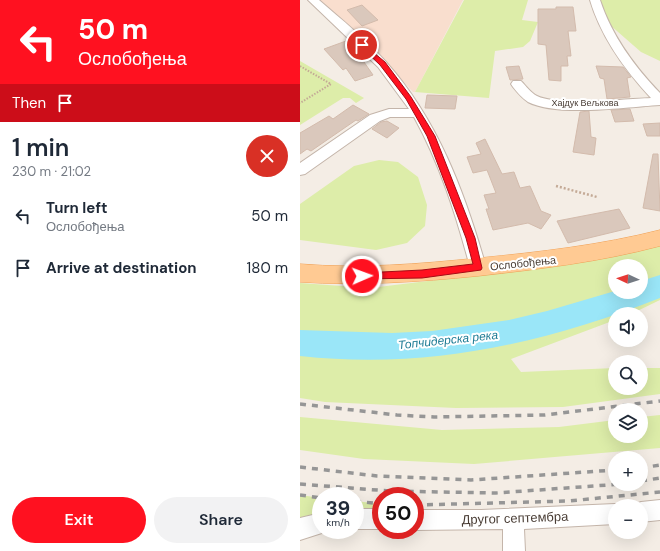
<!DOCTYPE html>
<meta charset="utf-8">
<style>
body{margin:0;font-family:"DM Sans",sans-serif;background:#f2f2f3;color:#1f2937;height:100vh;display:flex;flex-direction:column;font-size:15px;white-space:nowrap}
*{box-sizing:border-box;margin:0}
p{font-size:13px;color:#747a83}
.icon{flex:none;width:22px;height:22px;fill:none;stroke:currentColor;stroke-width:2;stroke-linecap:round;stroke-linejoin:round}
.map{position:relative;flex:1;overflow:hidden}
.drawer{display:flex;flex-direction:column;background:#fff;width:300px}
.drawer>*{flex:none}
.banner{background:#ff1120;color:#fff;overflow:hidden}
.needle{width:26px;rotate:274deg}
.fabs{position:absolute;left:308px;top:259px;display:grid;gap:8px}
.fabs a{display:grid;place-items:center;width:40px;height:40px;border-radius:50%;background:#fff;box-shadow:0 4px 16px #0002;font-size:20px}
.speed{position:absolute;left:12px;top:487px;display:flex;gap:8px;font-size:20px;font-weight:700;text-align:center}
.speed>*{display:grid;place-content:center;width:52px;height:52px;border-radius:50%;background:#fff;box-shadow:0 4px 16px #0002;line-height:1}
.speed small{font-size:10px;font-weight:400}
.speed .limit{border:6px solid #d22;background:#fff;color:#111}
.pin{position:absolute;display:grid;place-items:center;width:34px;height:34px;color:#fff;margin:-17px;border:2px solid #fff;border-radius:50%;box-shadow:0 1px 4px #0007}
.me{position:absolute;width:44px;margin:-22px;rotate:88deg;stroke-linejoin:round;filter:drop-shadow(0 0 3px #0008)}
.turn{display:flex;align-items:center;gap:14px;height:84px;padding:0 12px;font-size:18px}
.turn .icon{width:52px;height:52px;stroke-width:2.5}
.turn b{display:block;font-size:28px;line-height:34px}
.then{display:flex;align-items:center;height:38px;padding:0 12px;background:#0003;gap:8px;font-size:15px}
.round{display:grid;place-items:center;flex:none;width:42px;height:42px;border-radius:21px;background:#f2f2f3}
.summary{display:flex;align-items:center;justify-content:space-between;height:68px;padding:0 12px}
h1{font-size:24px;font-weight:600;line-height:30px}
.cta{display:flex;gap:8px;margin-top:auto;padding:8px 12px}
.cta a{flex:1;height:46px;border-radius:24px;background:#ff1120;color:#fff;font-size:16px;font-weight:600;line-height:46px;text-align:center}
.cta a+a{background:#f2f2f3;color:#1f2937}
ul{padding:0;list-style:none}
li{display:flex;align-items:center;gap:12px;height:52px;padding:0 12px}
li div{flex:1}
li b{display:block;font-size:15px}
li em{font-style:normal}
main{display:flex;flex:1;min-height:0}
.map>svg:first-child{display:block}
.commercial{fill:#f9dece}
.green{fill:#ddeda9}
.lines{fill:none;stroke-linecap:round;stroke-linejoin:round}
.river{fill:#9ae6f8;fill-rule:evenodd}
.building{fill:#dac8bc;stroke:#d3bbac}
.minor-casing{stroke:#c4b5aa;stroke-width:2}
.major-casing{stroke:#f1a257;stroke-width:1}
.path-far1{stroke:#c4aa96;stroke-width:2;stroke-dasharray:1.5 1.5;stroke-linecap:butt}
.path{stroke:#c4aa96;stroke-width:2.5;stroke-dasharray:2 2;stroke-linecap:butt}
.minor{fill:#fff;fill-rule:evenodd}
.major{fill:#ffca93;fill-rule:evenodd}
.rail{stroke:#969696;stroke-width:3.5;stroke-dasharray:6 6;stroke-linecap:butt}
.route{fill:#ff1120;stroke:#a60b15}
.labels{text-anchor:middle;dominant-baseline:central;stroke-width:4;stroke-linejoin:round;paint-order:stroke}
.far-street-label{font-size:9px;fill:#483c34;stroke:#fff}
.street-label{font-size:11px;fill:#483c34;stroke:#fff}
.water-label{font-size:12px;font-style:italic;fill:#1d7b94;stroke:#fff}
.near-street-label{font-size:13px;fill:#483c34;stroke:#fff}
</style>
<main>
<section class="drawer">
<div class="banner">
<div class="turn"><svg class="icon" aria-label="left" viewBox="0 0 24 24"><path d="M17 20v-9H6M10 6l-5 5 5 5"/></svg><div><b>50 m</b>Ослобођења</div></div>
<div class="then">Then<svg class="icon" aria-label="arrive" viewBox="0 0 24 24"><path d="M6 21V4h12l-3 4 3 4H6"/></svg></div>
</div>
<div class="summary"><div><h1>1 min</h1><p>230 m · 21:02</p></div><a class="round" style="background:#d93025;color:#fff"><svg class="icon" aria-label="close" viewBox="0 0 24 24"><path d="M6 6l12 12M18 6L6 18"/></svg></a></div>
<ul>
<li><svg class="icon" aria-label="left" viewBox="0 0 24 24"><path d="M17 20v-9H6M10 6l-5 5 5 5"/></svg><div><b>Turn left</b><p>Ослобођења</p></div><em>50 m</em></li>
<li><svg class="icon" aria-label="arrive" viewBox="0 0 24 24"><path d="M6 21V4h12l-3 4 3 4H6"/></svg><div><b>Arrive at destination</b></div><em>180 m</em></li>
</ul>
<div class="cta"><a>Exit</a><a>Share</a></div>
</section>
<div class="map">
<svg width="360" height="551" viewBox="0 0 360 551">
<rect width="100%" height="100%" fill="#f4ede5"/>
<path class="commercial" d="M20 0H163L115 92H113L69 44Z"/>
<path class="green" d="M164 0H228L222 20 238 22 230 41 223 47 195 51 189 98 115 92Z
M300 0H360V61L341 52 310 25Z
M0 61 64 98 56 103 50 98H43L0 125Z
M79 160 98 162 118 177 127 205 125 226 107 243 76 250 0 240V204L54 166Z
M360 246V300L331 314H315V320L211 359 221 372 315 368V388H341V368H360V394L263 407 156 408 25 402 0 398V350L33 355 156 352 281 322 357 294 346 288 341 290V266H315V292H336L250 324 121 345 5 343 0 342V283L70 288 291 261Z
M360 415V448L174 464 64 459 0 450V417L142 430 259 427 315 420V436H341V417Z
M0 495 21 498V517L0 520Z
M55 501 81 504V507L55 512Z"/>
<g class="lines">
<path class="river" d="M360 275V298C243 344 127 370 0 356V330L92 333 132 331 209 320 247 311 315 291 341 292V281Z"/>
</g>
<path class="building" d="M62 5 78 20 62 26 47 10Z
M256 7H273L276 31H268L271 56H267L268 66H261V81L249 80 246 45 238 44V9H256Z
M46 41 66 61 64 62 73 75 55 81 46 68 43 70 24 49Z
M219 66 223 79 210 80 206 67Z
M296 66 323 67 331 77 327 78 330 97 307 99 304 79 300 78Z
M127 95 157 96 155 109 125 108Z
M53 105 69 114 58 121 56 120 11 151 7 149 0 154V133L29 116 33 119Z
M330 109 334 121 315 122 311 110Z
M289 111 291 137 296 138 294 155 273 152 280 112Z
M87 121 99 128 87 138 72 129 81 122Z
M360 123V136H347L343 124Z
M185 139 202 174 214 172 220 188 230 186 241 211 251 215 241 229 228 223 193 230 186 209H189L184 195 196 193 187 170 173 173 167 157 181 154 176 143Z
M353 154H358L360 211 343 208Z
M319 209 330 228 268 243 257 221Z"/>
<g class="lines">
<g class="minor-casing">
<path id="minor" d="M8 0H19C42 20 66 39 86 62 138 120 165 193 186 267L184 272 178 273 172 272 170 267C156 215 140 164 114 117H90L80 121 5 174 0 175V163L70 115 89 109H109L78 67Z
M290 0H300C312 36 334 66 360 93V105C327 107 257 117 228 102 222 98 217 92 213 87L211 84 213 81H221C226 86 231 93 237 96 257 106 326 99 351 98 324 69 301 37 290 0Z
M360 500V520L341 522V506H333L334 505 341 502Z
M315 504 321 506H315V524L224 529 225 551H203V529L114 530 115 510H181Z
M55 509H81V529H55Z
M21 513V530H29L28 531 0 540V518Z"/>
</g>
<g class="major-casing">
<path id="major" d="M360 230V246C300 262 240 269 178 276 118 282 60 286 0 282V264C60 269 119 264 179 258 240 252 301 245 360 230Z"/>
</g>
<path class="path-far1" d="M0 66 31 84 0 103"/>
<path class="path" d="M256 186 297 197"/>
<use href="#minor" class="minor"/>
<use href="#major" class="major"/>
<path class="rail" d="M0 404 97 415 134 417 245 415 360 401
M0 467 77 476 171 480 315 470
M341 468 360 465
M341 481 360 478
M0 484 89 491 196 493 322 484
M0 495 21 498
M55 501 81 504
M115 505 269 501 360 492"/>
</g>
<path class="route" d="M62 43 85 62 111 97 135 136 175 238 182 268 181 270 122 278 59 279 58 276 62 273 122 270 173 264 166 238 127 136 106 99 80 65 60 46V44Z"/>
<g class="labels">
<g class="far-street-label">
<text x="285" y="103">Хајдук Вељкова</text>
</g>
<g class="street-label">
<text transform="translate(223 263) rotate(-6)">Ослобођења</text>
</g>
<g class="water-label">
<text transform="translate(148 340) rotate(-6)">Топчидерска река</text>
</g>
<g class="near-street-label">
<text transform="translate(215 518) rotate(-2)">Другог септембра</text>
</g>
</g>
</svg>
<div class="fabs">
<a><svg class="needle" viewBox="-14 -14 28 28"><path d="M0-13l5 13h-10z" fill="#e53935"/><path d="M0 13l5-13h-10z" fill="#747a83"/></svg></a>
<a><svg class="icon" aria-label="sound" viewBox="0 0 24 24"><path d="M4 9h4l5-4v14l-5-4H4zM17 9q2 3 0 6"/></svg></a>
<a><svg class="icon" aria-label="search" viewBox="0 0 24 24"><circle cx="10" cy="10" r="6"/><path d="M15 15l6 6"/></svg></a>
<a><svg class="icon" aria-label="layers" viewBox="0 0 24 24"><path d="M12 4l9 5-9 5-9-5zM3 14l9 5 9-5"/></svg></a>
<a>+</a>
<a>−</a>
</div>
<div class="speed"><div>39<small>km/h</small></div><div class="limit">50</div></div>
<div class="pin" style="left:62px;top:45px;background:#d93025"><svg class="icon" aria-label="arrive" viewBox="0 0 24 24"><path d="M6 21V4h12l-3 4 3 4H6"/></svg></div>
<svg class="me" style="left:62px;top:276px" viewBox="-20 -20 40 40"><circle r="17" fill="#ff1120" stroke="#fff" stroke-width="3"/><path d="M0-11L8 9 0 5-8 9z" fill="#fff"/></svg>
</div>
</main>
